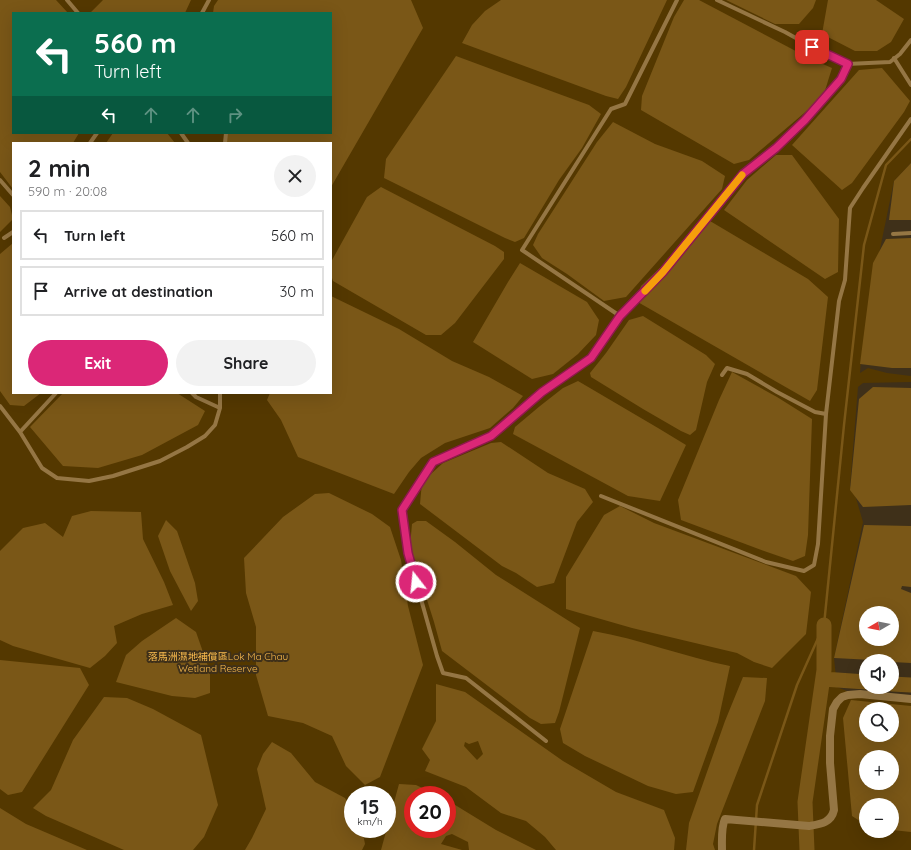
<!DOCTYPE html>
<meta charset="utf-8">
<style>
body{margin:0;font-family:Quicksand,"Noto Sans SC",sans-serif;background:#f2f2f2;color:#202124;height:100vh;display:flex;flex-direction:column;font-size:15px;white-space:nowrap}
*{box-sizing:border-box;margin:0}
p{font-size:13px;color:#757577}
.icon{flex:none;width:22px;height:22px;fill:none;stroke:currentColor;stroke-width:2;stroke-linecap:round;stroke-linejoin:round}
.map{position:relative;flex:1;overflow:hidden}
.sheet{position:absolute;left:12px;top:142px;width:320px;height:252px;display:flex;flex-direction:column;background:#fff;border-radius:0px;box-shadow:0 4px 16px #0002}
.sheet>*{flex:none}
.guide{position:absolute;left:12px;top:12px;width:320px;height:122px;border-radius:0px;box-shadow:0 4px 16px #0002;background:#0b6e4f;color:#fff;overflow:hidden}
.needle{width:26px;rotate:260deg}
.fabs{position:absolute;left:859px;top:606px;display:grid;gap:8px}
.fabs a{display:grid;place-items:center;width:40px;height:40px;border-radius:50%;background:#fff;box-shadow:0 4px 16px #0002;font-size:20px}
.speed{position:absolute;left:344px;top:786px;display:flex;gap:8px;font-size:20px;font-weight:700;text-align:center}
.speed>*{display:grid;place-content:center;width:52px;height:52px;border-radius:50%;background:#fff;box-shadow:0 4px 16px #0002;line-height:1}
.speed small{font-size:10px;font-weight:400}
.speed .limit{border:6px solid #d22;background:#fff;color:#111}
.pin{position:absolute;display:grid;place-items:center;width:34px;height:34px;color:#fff;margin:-17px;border-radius:8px;box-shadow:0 2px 6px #0006}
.me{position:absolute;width:44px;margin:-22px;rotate:344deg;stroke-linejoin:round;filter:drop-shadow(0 0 3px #0008)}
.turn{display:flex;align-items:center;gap:14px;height:84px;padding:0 16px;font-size:18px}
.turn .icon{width:52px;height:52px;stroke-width:2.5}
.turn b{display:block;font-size:28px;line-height:34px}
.lanes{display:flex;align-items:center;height:38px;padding:0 16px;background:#0003;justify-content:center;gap:20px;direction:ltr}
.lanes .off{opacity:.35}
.round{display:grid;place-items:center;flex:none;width:42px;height:42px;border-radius:21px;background:#f2f2f2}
.head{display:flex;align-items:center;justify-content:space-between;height:68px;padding:0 16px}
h1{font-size:24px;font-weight:700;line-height:30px}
.cta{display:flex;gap:8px;margin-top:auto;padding:8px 16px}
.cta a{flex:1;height:46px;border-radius:24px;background:#db2777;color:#fff;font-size:16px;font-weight:700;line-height:46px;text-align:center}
.cta a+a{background:#f2f2f2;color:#202124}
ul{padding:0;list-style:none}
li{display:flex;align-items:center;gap:12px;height:50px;margin:0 8px 6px;padding:0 8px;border:2px solid #e0e0e0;border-radius:0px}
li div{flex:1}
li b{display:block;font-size:15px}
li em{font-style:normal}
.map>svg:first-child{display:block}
.green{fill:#543800;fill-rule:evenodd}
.water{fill:#7a5717;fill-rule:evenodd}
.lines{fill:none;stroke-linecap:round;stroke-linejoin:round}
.stream{stroke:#7a5717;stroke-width:2.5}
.river{stroke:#7a5717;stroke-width:15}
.lane{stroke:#957644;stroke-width:4}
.street{stroke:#957644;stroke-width:8}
.route-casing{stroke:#8e194d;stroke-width:10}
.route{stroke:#db2777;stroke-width:7}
.slow{stroke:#f59e0b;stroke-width:7}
.labels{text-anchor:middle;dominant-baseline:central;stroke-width:4;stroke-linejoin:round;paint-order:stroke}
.park-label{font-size:10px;fill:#fabb4e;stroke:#3f3019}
</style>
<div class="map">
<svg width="911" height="850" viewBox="0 0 911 850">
<rect width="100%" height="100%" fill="#3f3019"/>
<path class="green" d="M0 0H911V163L894 181 879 254 861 359 860 373 868 368 887 373 911 376V382L863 383 858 387 850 486 856 498 863 522 834 658 837 687 854 694 911 697V850H0ZM13 13H331V133H13ZM13 143H331V393H13ZM866 709H892V735H866ZM866 757H892V783H866ZM353 795H387V829H353ZM413 795H447V829H413ZM866 805H892V831H866Z"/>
<path class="water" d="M0 0H56L68 13H13V133H79L73 143H13V189L0 172Z
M103 0H191L185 13H90Z
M218 0H411L423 28 331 187V143H227V133H331V13H213L214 6Z
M501 0H667L626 87 618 99 606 96 462 43 472 25 485 11Z
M684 0H699L809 58 832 68 823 97 749 160 734 164 641 110 642 96 674 17Z
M726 0H816L813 8 799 24H775Z
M828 0H876L904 19 891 42 877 51H855L822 34Z
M456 56 589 105 601 114 582 148 559 180 524 238 515 242 505 238 384 178 386 159Z
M882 68 910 101 904 112 852 183 842 190 792 145 859 70Z
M613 122 655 144 702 161 725 176 722 189 626 297 604 301 567 274 542 258 533 245 538 234 597 142Z
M113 133H167L175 143H106Z
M776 155H792L839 219 838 272 825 279 724 210 747 180Z
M911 163V220H889L894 181Z
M381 187 495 246 504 252V259L455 323 441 335H426L333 281 331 275V262L367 197Z
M0 196 10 207 13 219 0 232Z
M710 221 808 279 828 297 817 390 810 401 636 301 641 286 691 238Z
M911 238V368H892L860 364 873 263 886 239Z
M13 243V393H41L24 406 10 405 0 391V254Z
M520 263 587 302 599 320 596 335 578 354 553 374 532 379 473 342 508 282Z
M331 296 399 329 452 361 489 377 523 396 513 408 490 428 445 443 421 458 409 472 394 494 298 457 281 420 267 400 270 393H331Z
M643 316 706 355 715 364 707 382 696 430 690 435 681 431 643 409 591 377 590 373 606 353 629 320Z
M732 372 777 397 812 419 808 535 805 556 793 561 767 552 681 520 678 500 719 400Z
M578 381 658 428 686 445 660 501 628 496 513 434 515 427 540 406 563 388Z
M873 387 911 388V505L863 507 850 490 859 399Z
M63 393H177L205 411 198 425 142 455 98 468 63 466 30 427Z
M501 442 548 473 585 489 593 502 577 522 554 583 537 587 516 573 502 566 420 504 422 482 443 463 491 443Z
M329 493 372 514 390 527 401 560 408 606 423 665 380 777 365 785 346 766 332 736 303 723 268 716 256 675V627L246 593 244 558 283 517 315 494Z
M620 506 654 523 796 576 811 592 806 634 772 668 754 662 737 653 632 628 566 609V577L604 515Z
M91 511 141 512 143 539 164 582 173 605 142 614 114 626 117 643 105 656 90 668 13 646 0 640V551L23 528 45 523 63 537 72 516Z
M166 520 177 531 195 583 198 601 191 611 170 571 158 536Z
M417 521H426L455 542 496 575 580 628 559 712 555 723 541 724 530 718 442 651 434 622 410 546 412 524Z
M864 525 911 526V587L902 586 901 589 911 593V663L892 662V661L834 658ZM866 613H892V639H866Z
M176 618 196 632 210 672V693L195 698 172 696 116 682 126 655 142 641Z
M593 631C640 639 684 657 730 666L718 722 693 792 676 794 648 786 585 756 563 743 560 729Z
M0 660 80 668 89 685 22 792 8 795 0 789Z
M743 677 767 678 765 701 717 824 713 844 715 850H686L689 823 725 721Z
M436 684 465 692 563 761 616 792 664 810 675 838 674 850H556L545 837 526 821 501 813 466 787 425 771 430 760 422 749 436 721ZM478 741 483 754 477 760 464 746 465 742 469 744Z
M104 697 127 698 153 709 201 735 218 805 204 837 193 850H124L46 816 33 808 51 790 73 740Z
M851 700 911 706V832L892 830V805H866V825L852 816 843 718ZM866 709H892V735H866ZM866 757H892V783H866Z
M272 742 291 753 315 782 345 798 353 810V829H362L365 844 362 850H245L252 838 266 809 257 769 263 754Z
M399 784 416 785 437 795H413V829H447V800L496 830 536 850H469L468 842 452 834 446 836 441 844 462 850H381Z
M0 808 26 824 87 850H0Z"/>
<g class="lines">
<path class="stream" d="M754 850 757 805 797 685 824 625 844 425 864 245 886 165 911 139"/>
<path class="river" d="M823 679 866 682
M892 684 911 685
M807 850 805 802 824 670V625"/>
<path class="lane" d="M67 0 78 13
M717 0 785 32 812 47 847 64 890 62 900 54 911 40
M202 13 209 0
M894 58 911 85
M181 133 188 143
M90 143 97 133
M225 143 226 133
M0 180 13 195
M893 234 911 233
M4 238 13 232
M620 316 663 272 743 174 776 147 805 120 841 79 847 64
M722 375 727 368 747 374 777 392 815 412 826 414
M56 393 20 432 42 468 57 478 89 481 113 476 160 461 187 447 205 436 215 425 220 408V393
M192 393 196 397 220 408
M0 406 20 432
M601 496 766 562 804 571 814 565 818 544 826 414 839 301 845 280 850 208 863 188 911 119
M546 741 466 678 443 673 437 656 408 553 402 510 433 462 491 436 542 392 591 358 620 316 522 250 611 109 625 104 677 0"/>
<path class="street" d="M722 850C722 841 721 827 725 819L809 826C820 824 831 823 834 810L830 763V736L833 709 837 702 842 697 848 695 860 694 911 699"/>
</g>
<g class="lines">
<g class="route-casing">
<path id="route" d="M416 582 408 553 402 510 433 462 491 436 542 392 591 358 620 316 663 272 743 174 776 148 805 120 841 79 848 64 812 47"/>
</g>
<use href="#route" class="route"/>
<path class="slow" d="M645 291 663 272 742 175"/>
</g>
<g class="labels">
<g class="park-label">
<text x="218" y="656">落馬洲濕地補償區Lok Ma Chau<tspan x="218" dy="12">Wetland Reserve</tspan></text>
</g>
</g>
</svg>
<div class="fabs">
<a><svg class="needle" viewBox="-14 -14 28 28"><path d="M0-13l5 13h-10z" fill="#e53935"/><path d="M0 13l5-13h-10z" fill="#757577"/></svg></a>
<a><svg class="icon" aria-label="sound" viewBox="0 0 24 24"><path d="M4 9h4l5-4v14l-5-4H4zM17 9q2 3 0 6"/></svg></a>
<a><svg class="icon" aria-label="search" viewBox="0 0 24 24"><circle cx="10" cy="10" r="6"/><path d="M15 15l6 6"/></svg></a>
<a>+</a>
<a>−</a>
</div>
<div class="speed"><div>15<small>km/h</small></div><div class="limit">20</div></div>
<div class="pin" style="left:812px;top:47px;background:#d93025"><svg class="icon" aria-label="arrive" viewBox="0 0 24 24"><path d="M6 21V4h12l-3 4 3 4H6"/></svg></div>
<svg class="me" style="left:416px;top:582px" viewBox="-20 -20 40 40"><circle r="17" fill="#db2777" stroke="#fff" stroke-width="3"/><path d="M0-11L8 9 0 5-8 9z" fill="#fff"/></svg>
<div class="guide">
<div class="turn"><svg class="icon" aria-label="left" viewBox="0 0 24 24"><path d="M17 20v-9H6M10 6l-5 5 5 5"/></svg><div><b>560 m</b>Turn left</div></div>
<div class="lanes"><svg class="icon" aria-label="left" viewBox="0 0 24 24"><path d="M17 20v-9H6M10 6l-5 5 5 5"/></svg><svg class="icon off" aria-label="ahead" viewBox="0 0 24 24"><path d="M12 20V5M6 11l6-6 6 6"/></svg><svg class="icon off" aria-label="ahead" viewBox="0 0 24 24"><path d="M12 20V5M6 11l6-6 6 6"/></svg><svg class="icon off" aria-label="right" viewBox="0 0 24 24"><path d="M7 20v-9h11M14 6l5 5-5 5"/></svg></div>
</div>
<section class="sheet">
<div class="head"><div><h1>2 min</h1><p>590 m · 20:08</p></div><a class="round"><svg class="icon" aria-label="close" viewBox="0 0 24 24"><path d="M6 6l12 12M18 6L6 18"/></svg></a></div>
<ul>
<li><svg class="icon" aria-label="left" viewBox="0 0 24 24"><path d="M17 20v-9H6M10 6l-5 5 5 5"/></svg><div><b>Turn left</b></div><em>560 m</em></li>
<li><svg class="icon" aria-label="arrive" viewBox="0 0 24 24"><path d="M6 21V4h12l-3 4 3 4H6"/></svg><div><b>Arrive at destination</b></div><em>30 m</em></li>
</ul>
<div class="cta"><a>Exit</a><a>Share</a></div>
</section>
</div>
